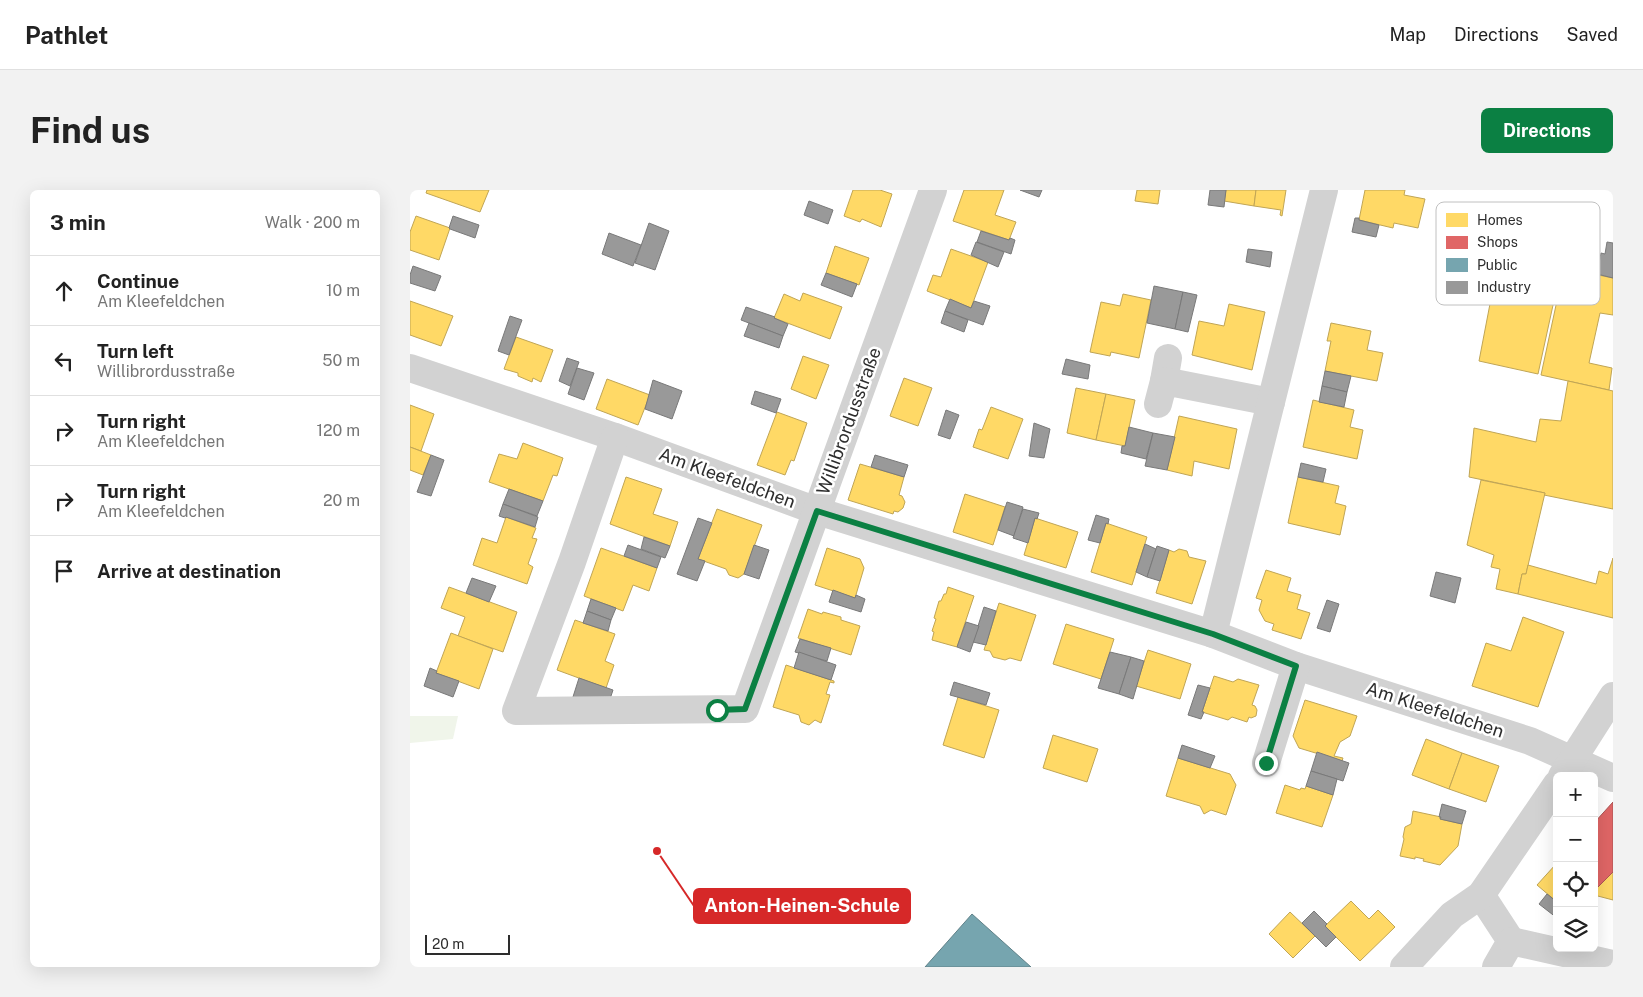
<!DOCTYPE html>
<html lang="en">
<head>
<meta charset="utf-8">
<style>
	:root { --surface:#fff; --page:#f2f2f2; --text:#222; --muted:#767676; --line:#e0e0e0; --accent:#0b8043 }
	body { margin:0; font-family:"Public Sans",sans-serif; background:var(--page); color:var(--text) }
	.controls { position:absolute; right:15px; bottom:15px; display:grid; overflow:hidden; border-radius:8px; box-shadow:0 5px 20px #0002 }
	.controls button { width:45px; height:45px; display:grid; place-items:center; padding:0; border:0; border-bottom:1px solid var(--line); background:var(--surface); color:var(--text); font:25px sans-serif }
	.scale { position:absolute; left:15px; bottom:12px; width:85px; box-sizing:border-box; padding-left:5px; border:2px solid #2d2d2d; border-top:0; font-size:14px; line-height:18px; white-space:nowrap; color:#2d2d2d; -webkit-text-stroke:4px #fff; paint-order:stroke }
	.stop { position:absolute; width:15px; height:15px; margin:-11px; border:4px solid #0b8043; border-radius:50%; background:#fff }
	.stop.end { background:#0b8043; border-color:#fff; box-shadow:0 1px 5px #0008 }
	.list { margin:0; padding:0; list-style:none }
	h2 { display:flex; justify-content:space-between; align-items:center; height:65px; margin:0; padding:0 20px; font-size:21px }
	h2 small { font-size:16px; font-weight:400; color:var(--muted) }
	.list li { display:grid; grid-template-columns:32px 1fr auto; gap:15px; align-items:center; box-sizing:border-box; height:70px; padding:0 20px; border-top:1px solid var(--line) }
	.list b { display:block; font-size:19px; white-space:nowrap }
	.list p { margin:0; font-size:16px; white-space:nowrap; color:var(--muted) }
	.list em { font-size:16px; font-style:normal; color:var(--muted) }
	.icon { flex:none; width:28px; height:28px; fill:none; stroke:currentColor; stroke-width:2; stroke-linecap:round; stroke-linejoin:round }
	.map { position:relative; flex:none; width:1203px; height:777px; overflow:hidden; border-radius:8px }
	header { display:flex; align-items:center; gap:30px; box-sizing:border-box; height:70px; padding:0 25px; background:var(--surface); border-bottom:1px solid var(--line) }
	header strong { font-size:24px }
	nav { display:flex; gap:28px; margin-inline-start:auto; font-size:18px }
	.intro { display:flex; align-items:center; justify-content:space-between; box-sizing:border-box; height:120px; padding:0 30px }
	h1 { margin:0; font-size:35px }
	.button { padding:12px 22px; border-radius:8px; background:var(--accent); color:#fff; font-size:18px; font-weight:700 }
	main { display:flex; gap:30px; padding:0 30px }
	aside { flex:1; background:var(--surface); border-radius:8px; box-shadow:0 5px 20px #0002 }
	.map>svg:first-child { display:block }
	.green { fill:#f0f5ea }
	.homes { fill:#ffd966; stroke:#c0a555 }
	.shops { fill:#e06666; stroke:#a55 }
	.public { fill:#76a5af; stroke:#608188 }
	.industry { fill:#999; stroke:#797979 }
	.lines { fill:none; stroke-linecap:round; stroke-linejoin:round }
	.minor { stroke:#d2d2d2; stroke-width:28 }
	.route { stroke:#0b8043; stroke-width:6 }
	.labels { text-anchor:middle; stroke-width:5; stroke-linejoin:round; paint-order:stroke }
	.street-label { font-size:18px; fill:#2d2d2d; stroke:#fff }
	.key { fill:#fff; stroke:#c0c0c0; stroke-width:1 }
	.key-label { font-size:14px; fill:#2d2d2d }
	.leader { fill:none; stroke:#d62828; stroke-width:2 }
	.callout-dot { fill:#d62828; stroke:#fff; stroke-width:2 }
	.callout { fill:#d62828; stroke:#d62828; stroke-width:2 }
	.callout-label { font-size:19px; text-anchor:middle; font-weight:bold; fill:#fff }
</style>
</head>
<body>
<header>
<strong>Pathlet</strong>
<nav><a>Map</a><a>Directions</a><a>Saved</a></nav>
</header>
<div class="intro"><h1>Find us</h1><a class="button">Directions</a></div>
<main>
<aside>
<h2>3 min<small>Walk · 200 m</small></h2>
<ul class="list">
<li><svg class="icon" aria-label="ahead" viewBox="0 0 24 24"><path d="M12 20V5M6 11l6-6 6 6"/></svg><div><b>Continue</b><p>Am Kleefeldchen</p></div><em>10 m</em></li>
<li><svg class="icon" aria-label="left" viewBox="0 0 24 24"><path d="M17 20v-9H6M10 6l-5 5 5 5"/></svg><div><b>Turn left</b><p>Willibrordusstraße</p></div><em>50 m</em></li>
<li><svg class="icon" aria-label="right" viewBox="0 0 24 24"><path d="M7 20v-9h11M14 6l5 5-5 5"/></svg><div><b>Turn right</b><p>Am Kleefeldchen</p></div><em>120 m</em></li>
<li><svg class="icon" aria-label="right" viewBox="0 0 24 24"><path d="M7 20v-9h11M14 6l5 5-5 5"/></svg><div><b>Turn right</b><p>Am Kleefeldchen</p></div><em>20 m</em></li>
<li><svg class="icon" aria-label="arrive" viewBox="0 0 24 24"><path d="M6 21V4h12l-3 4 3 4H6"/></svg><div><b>Arrive at destination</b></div></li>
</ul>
</aside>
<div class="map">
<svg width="1203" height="777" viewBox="0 0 1203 777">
	<rect width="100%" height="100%" fill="#fff"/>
	<!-- green -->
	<path class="green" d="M0,526h48l-5,23 -43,4z"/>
	<!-- homes -->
	<g class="homes">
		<path d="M17,0h62l-9,22 -54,-19z"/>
		<path d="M443,0h27l12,4 -11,33 -19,-8 -2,3 -16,-6z"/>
		<path d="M554,0h40l-9,25 21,7 -7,18 -56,-19z"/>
		<path d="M727,0h23l-2,14 -23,-3z"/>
		<path d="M816,0h30l-2,16 -30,-5z"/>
		<path d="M846,0h30l-4,26 -2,-1 1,-5 -27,-4z"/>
		<path d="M955,0h40l-1,5 21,4 -7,29 -24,-5 -1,5 -34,-8z"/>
		<path d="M6,26l34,12 -11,32 -29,-10v-18z"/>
		<path d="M425,56l34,12 -10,27 -33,-12z"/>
		<path d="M541,59l37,13 -17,46 -44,-17 6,-16 8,2z"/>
		<path d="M1154,78l49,10v37l-13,-2 -11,50 23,5 -3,22 -68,-15z"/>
		<path d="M1084,93l61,13 -17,78 -59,-13z"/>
		<path d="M393,103l39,14 -12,32 -56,-21 10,-24 16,7z"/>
		<path d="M713,104l28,6 -12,58 -28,-6 -1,4 -20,-4 11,-50 19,4z"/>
		<path d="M0,111l43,15 -12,30 -31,-11z"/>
		<path d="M819,114l36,8 -13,58 -60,-15 7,-34 25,5z"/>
		<path d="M921,133l40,8 -4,19 16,3 -6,28 -52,-10 6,-30h-4z"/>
		<path d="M106,147l37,13 -12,32 -8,-4 -1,4 -14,-6v-3l-14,-4z"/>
		<path d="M393,166l26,9 -13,34 -25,-10z"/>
		<path d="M494,188l28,10 -14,38 -28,-10z"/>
		<path d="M197,189l43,16 -12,30 -42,-16z"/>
		<path d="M1158,191l45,10v118l-69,-14 1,-2 -76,-16 5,-49 62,14 4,-23 21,2z"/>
		<path d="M666,198l30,6 -10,46 -29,-7z"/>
		<path d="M696,204l29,6 -10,46 -29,-6z"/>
		<path d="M903,210l41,10 -4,17 13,3 -6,29 -54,-12z"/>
		<path d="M0,215l24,9 -13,37 -11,-4z"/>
		<path d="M581,217l32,12 -15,40 -35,-12 6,-18 3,1z"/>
		<path d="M367,222l30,11 -13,38 -3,-1 -6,15 -28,-10z"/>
		<path d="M769,226l58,13 -8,40 -35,-8 -2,15 -25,-6z"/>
		<path d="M113,253l40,15 -6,18 -4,-1 -10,26 -54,-19 10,-28 18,5z"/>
		<path d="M0,257l21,8 -8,20 -13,-5z"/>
		<path d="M450,274l44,13 -5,18 3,1 3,6 -2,6 -5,4 -4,-1 -1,3 -45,-14z"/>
		<path d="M216,287l36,12 -9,25 25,8 -8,24 -60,-22z"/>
		<path d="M888,287l41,9 -4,17 11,3 -6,29 -52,-12z"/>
		<path d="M1071,290l64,13 -19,81h-4l-4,20 -22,-5 4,-20 -9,-2 3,-12 -27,-10z"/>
		<path d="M555,304l40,13 -12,38 -40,-13z"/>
		<path d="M307,319l45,16 -18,49 -6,4 -9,-3 -3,-6 -28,-10z"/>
		<path d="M96,327l30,11 -4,10 5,1 -9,25 5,3 -6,17 -54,-19 9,-27 15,5z"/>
		<path d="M625,328l43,14 -12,36 -42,-13z"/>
		<path d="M696,333l41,14 -15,48 -41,-13z"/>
		<path d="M191,358l56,20 -8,23 -16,-6 -10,26 -39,-15z"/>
		<path d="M417,358l33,11 4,9 -9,30 -40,-13z"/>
		<path d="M769,359l8,2 2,6 17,4 -14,43 -36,-11 13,-43 5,2z"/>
		<path d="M1203,368v60l-95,-24 4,-20h4l2,-9 68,19 3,-13 9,3z"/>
		<path d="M856,380l25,8 -4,13 14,4 -4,14 13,4 -9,26 -29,-9 2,-6 -9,-3 -6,-11 3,-10 -6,-2z"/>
		<path d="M39,397l68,25 -14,40 -45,-16 7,-19 -24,-9z"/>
		<path d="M538,397l26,9 -17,51 -25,-7 2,-8 -2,-1 4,-12 -2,-1 5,-17h2l3,-7h2z"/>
		<path d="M589,413l37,12 -15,46 -11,-3 -5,2 -12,-3 -3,-6 -6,-1z"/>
		<path d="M398,419l14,5 1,-2 18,5v3l19,6 -9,29 -53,-17z"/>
		<path d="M1113,427l41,15 -26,75 -66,-21 14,-43 25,8z"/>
		<path d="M165,430l40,14 -10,27 9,4 -8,23 -49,-18z"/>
		<path d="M656,434l48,15 -13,40 -48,-15z"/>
		<path d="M41,443l42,16 -14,40 -43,-16z"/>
		<path d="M738,460l43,14 -11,35 -44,-13z"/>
		<path d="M376,475l48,16v2l-4,-1 -4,12 4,1 -9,28 -6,-3 -6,5 -8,-3 -2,-7 -26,-8z"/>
		<path d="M804,486l19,6 5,-3 21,6 -7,20 3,1 2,4 -1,6 -5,2 -2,-1 -2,5 -15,-5 -4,3 -26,-8z"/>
		<path d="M548,507l41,13 -15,48 -41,-13z"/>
		<path d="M895,510l52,16 -7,20 -10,6 -6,14 9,2 -1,3 -43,-13 -6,-12z"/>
		<path d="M643,545l45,14 -11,33 -44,-14z"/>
		<path d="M1016,549l36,14 -13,36 -37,-14z"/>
		<path d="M1052,563l37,13 -13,36 -37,-13z"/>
		<path d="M768,568l52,16 6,11 -10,30 -15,-5 -7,4 -4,-8 -34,-10z"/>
		<path d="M875,595l15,5 1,-2 4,1 1,-3 27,9 -11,32 -46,-14z"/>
		<path d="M1003,621l28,6 -1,2 22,5 -4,22 -18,19 -17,-4 1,-2 -9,-2v2l-15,-3 4,-17 -1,-2 2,-10 6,-3z"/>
		<path d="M1146,674l1,1v37l-20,-17z"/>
		<path d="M1203,682v28l-19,-5v-4z"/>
		<path d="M941,711l18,18 9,-9 17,17 -35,34 -35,-35z"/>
		<path d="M880,722l25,24 -22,22 -24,-24z"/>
	</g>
	<!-- shops -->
	<path class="shops" d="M1203,612v70l-19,19v-68z"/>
	<!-- public -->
	<path class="public" d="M562,724l59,53h-106z"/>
	<!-- industry -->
	<g class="industry">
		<path d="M610,0h22l-3,7z"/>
		<path d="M800,0h16l-2,17 -16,-2z"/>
		<path d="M399,11l24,9 -5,14 -24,-9z"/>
		<path d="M43,26l26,9 -4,13 -25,-9 -1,-1z"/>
		<path d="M945,28h4v2l20,5 -3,12 -24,-5z"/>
		<path d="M239,33l20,8 -14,39 -20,-7z"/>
		<path d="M571,41l28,9 1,-2 5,2 -4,14 -34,-12z"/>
		<path d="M199,43l32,12 -8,21 -31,-12z"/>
		<path d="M566,52l28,10 -6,15 -27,-12z"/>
		<path d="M1197,52l6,1v35l-16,-4 4,-21 4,1z"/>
		<path d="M838,59l24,3 -2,15 -24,-5z"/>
		<path d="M3,76l28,10 -6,15 -25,-8v-8z"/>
		<path d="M416,83l31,11 -5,13 -31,-12z"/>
		<path d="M744,96l29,6 -8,37 -28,-6z"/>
		<path d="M773,102l14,3 -9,37 -13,-3z"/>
		<path d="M540,109l21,9 3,-7 16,5 -7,19 -38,-14z"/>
		<path d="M336,117l29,10 -1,1 14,6 -5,12 -42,-16z"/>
		<path d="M535,121l23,9 -4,12 -23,-9z"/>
		<path d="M100,126l12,4 -13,35 -11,-4z"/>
		<path d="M339,133l34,13 -4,12 -35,-12z"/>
		<path d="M157,168l12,4 -9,24 -11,-5z"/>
		<path d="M656,169l24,6 -2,14 -26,-5z"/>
		<path d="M167,178l17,5 -10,27 -16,-6z"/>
		<path d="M915,181l26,5 -4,16 -25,-6z"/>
		<path d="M243,190l29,11 -10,28 -27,-10z"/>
		<path d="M912,196l25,6 -3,15 -25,-5z"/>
		<path d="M345,201l26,8 -5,14 -25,-9z"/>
		<path d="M536,220l13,5 -9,24 -12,-4z"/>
		<path d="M624,233l16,6 -6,29 -15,-2z"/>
		<path d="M719,237l24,6 -7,26 -25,-6 1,-7h3z"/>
		<path d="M743,243l22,4 -8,33 -22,-4z"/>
		<path d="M21,265l13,5 -13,36 -14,-4z"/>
		<path d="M465,265l33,10 -4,12 -33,-10z"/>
		<path d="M891,273l25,6 -3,13 -25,-5z"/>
		<path d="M99,299l34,12 -6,15 -34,-12z"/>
		<path d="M597,312l16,5 -9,29 -16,-6z"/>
		<path d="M93,314l35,13 -3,10 -29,-10 -1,1 -6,-2z"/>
		<path d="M613,319l16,4 -2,6 -2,-1 -7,25 -15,-5z"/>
		<path d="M686,325l13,4 -1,5 -2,-1 -6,20 -12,-3z"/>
		<path d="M288,328l14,5 -14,36 7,2 -8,20 -20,-7z"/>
		<path d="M234,347l26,9 -5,12 -24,-9z"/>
		<path d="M735,354l11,5 -9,28 -11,-5z"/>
		<path d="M218,355l33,12 -4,11 -33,-12z"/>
		<path d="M344,355l15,5 -10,29 -15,-5z"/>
		<path d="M747,356l12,4 -9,31 -13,-4z"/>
		<path d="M1026,382l25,6 -6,25 -25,-7z"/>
		<path d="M62,388l24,8 -7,16 -23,-9z"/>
		<path d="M423,400l22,8 1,-3 9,4 -4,13 -32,-10z"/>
		<path d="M181,409l25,9 -5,12 -24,-9z"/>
		<path d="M917,410l12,4 -9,28 -13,-4z"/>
		<path d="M574,417l12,4 -10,34 -13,-3z"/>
		<path d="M177,421l24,9 -3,11 -25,-8z"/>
		<path d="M556,432l13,4 -9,26 -13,-5z"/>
		<path d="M390,449l31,9 -4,13 -32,-9z"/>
		<path d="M389,462l37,13 -5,15 -37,-12z"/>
		<path d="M700,462l21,5 -12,37 -21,-6z"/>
		<path d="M721,467l13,4 -11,38 -14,-5z"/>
		<path d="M20,478l7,3 -1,2 23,8 -6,16 -29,-11z"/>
		<path d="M169,488l34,12 -3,9 -38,1z"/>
		<path d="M544,492l36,11 -4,12 -36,-10z"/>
		<path d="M788,495l12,3 -8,24h2l-3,7 -13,-4z"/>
		<path d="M772,555l33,11 -5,12 -32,-10z"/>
		<path d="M907,562l32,11 -6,18 -32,-10z"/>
		<path d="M901,581l26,8 -4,16 -27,-9z"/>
		<path d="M1032,614l24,7 -4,13 -22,-5 1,-2h-2z"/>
		<path d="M1137,704l10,8v16l-18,-14z"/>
		<path d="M904,721l13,13 -2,2 11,11 -10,10 -24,-24z"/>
	</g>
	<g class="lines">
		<!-- minor -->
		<g class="minor">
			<path d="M0,178l205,69 202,74 396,123 83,32 234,75 83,37"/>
			<path d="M754,191l4,-23"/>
			<path d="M748,214l6,-23 107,21"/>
			<path d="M205,247l-43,125 -56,149 229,-2 188,-519"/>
			<path d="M803,444l111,-444"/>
			<path d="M856,573l30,-97"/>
			<path d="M1152,586l51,-80"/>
			<path d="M1071,705l30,46 -15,26"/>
			<path d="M1101,751l102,23"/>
			<path d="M994,777l48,-52 29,-20 76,-111"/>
		</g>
	</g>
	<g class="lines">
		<!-- route -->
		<path class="route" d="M307,520l28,-1 72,-198 396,123 83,32 -30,97"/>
	</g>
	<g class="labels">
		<!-- street labels -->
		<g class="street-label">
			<text transform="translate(439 231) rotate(-70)" y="6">Willibrordusstraße</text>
			<text transform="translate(317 288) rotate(20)" y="6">Am Kleefeldchen</text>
			<text transform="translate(1025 520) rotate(18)" y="6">Am Kleefeldchen</text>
		</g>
	</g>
	<!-- legend -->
	<rect x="1026" y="12" width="164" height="103" rx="8" class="key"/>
	<rect x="1036" y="23" width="22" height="14" fill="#ffd966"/>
	<rect x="1036" y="46" width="22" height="13" fill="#e06666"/>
	<rect x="1036" y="68" width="22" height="14" fill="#76a5af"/>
	<rect x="1036" y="91" width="22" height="13" fill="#999"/>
	<g class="key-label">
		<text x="1067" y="35">Homes</text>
		<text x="1067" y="57">Shops</text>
		<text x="1067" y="80">Public</text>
		<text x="1067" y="102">Industry</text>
	</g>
	<!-- callouts -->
	<path class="leader" d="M247 661L284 716"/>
	<circle class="callout-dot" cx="247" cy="661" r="5"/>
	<rect class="callout" x="284" y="699" width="216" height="34" rx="5"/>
	<g class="callout-label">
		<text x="392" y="722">Anton-Heinen-Schule</text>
	</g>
</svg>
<div class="controls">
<button>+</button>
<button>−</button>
<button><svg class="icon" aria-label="locate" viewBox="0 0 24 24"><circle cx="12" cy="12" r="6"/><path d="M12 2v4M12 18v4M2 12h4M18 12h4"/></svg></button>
<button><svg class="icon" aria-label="layers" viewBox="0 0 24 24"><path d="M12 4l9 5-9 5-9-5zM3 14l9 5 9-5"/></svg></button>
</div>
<div class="scale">20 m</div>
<div class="stop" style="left:307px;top:520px"></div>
<div class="stop end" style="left:856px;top:573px"></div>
</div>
</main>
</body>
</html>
